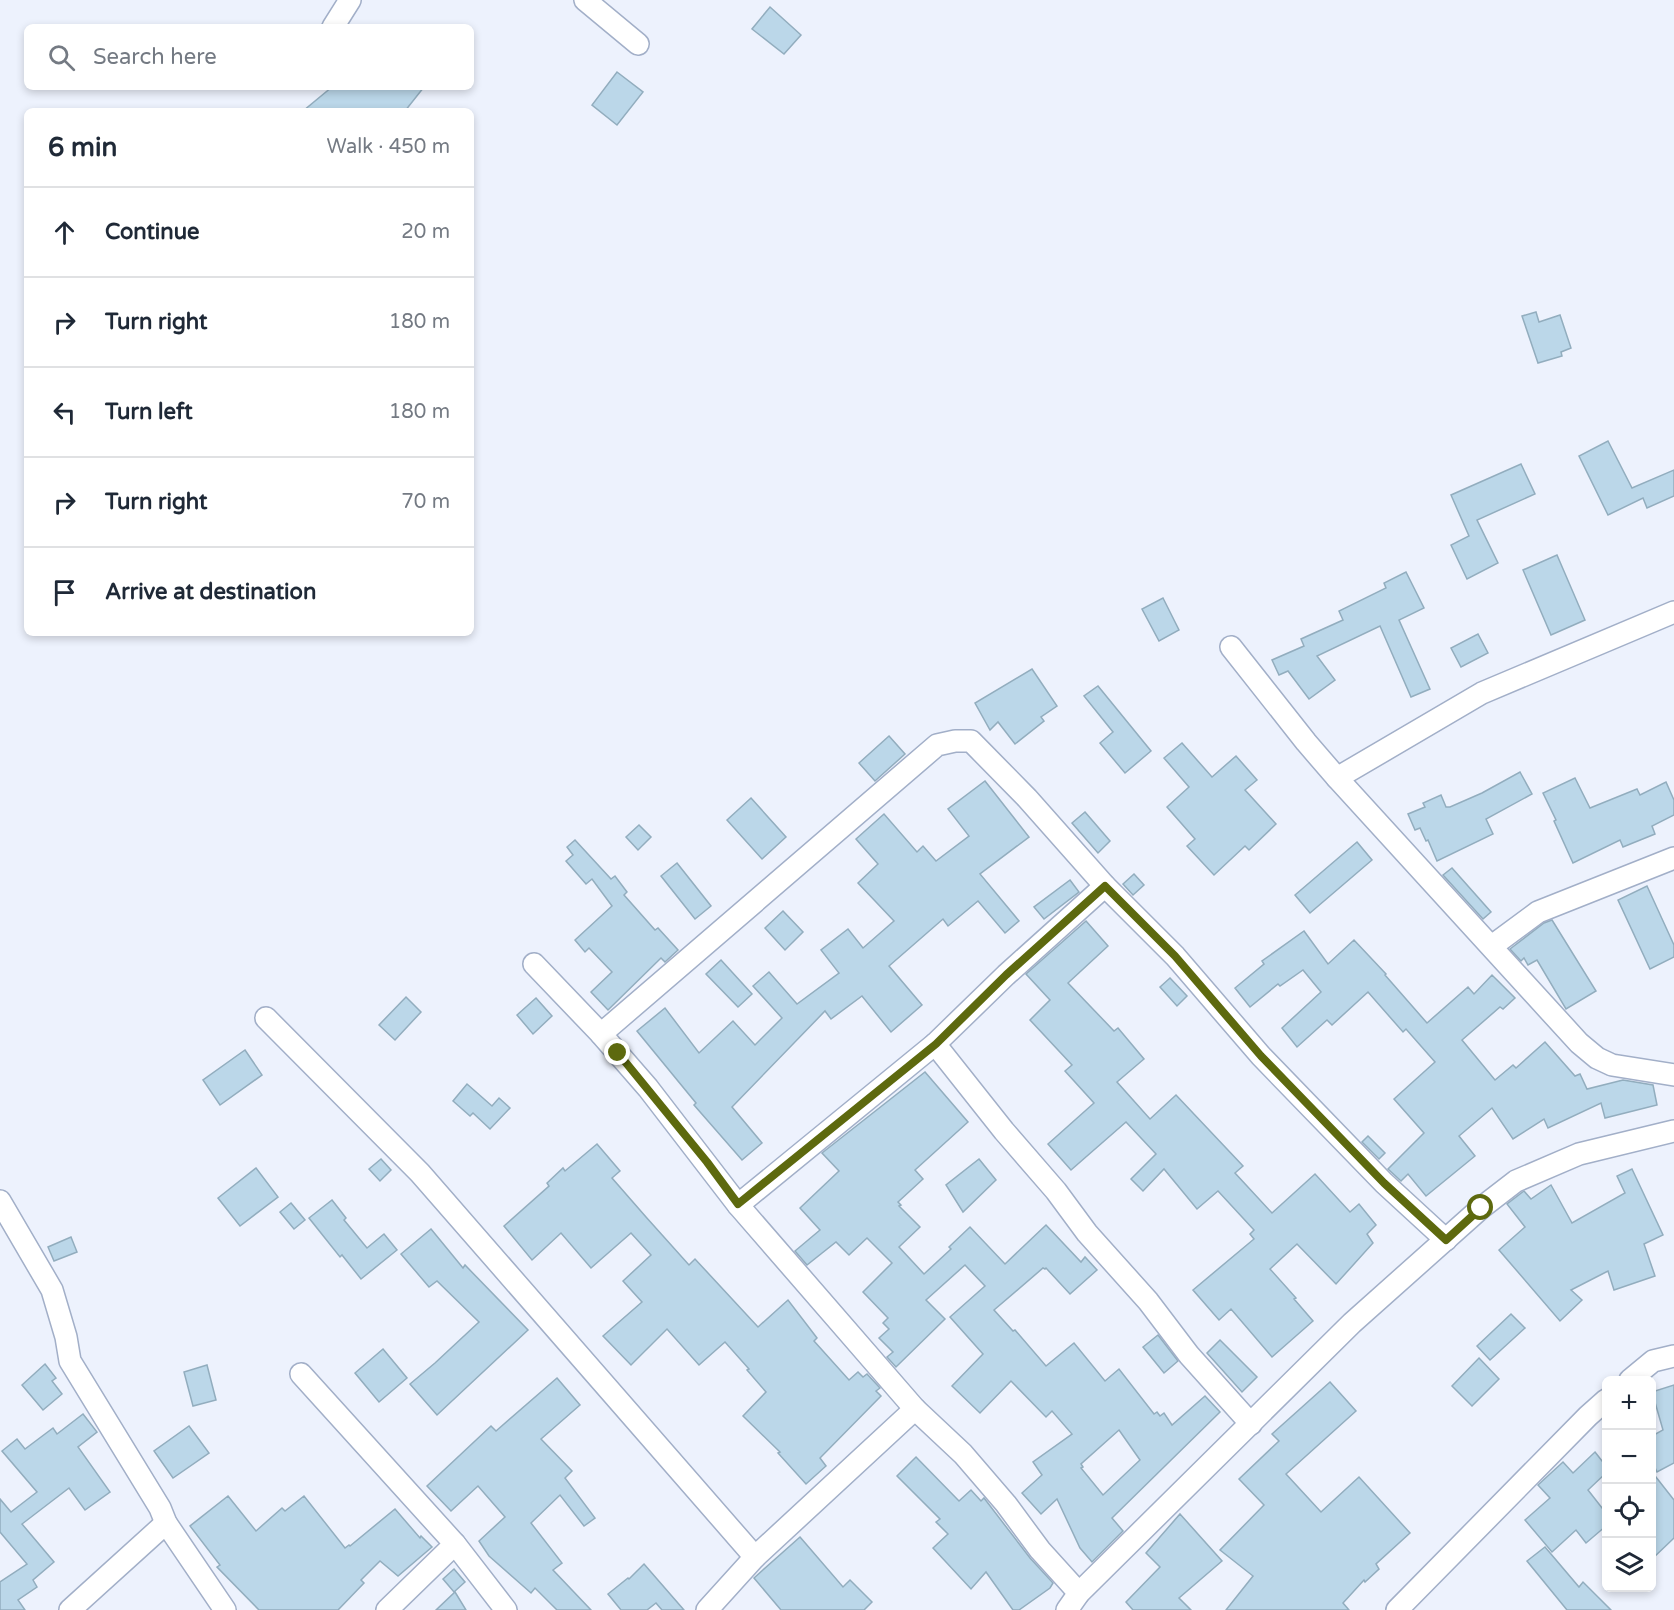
<!DOCTYPE html>
<html lang="en">
<head>
<meta charset="utf-8">
<style>
	:root { --surface:#fff; --page:#f2f2f3; --text:#1f2937; --muted:#747a83; --line:#e0e1e3 }
	body { margin:0; font-family:"Varela Round",sans-serif; background:var(--page); color:var(--text) }
	.controls { position:absolute; right:18px; bottom:18px; display:grid; overflow:hidden; border-radius:9px; box-shadow:0 3px 9px #0003 }
	.controls button { width:54px; height:54px; display:grid; place-items:center; padding:0; border:0; border-bottom:2px solid var(--line); background:var(--surface); color:var(--text); font:30px sans-serif }
	.stop { position:absolute; width:18px; height:18px; margin:-14px; border:4px solid #5d690e; border-radius:50%; background:#fff }
	.stop.end { background:#5d690e; border-color:#fff; box-shadow:0 2px 6px #0008 }
	.list { margin:0; padding:0; list-style:none }
	h2 { display:flex; justify-content:space-between; align-items:center; height:78px; margin:0; padding:0 24px; font-size:26px }
	h2 small { font-size:20px; font-weight:400; color:var(--muted) }
	.list li { display:grid; grid-template-columns:39px 1fr auto; gap:18px; align-items:center; box-sizing:border-box; height:90px; padding:0 24px; border-top:2px solid var(--line) }
	.list b { display:block; font-size:22px; white-space:nowrap }
	.list em { font-size:20px; font-style:normal; color:var(--muted) }
	.icon { flex:none; width:33px; height:33px; fill:none; stroke:currentColor; stroke-width:2; stroke-linecap:round; stroke-linejoin:round }
	.map { position:relative; flex:none; width:1674px; height:1610px; overflow:hidden }
	.search { position:absolute; background:var(--surface); box-shadow:0 3px 9px #0003; left:24px; top:24px; width:450px; height:66px; display:flex; align-items:center; gap:15px; box-sizing:border-box; padding:0 21px; border-radius:9px; color:var(--muted); font-size:22px }
	.panel { position:absolute; background:var(--surface); box-shadow:0 3px 9px #0003; left:24px; top:108px; width:450px; height:528px; border-radius:9px }
	.map>svg:first-child { display:block }
	.building { fill:#bbd7e9; stroke:#92adbe; stroke-width:1.5; fill-rule:evenodd }
	.lines { fill:none; stroke-linecap:round; stroke-linejoin:round }
	.minor-casing { stroke:#a2afc8; stroke-width:24 }
	.minor { stroke:#fff; stroke-width:21 }
	.route { stroke:#5d690e; stroke-width:8 }
</style>
</head>
<body>
<div class="map">
<svg width="1674" height="1610" viewBox="0 0 1674 1610">
	<rect width="100%" height="100%" fill="#edf2fd"/>
	<!-- building -->
	<g class="building">
		<path d="M770,7l31,28 -17,19 -32,-25z"/>
		<path d="M617,72l26,20 -26,33 -25,-20z"/>
		<path d="M332,87h92l-19,24h-102z"/>
		<path d="M1536,312l3,10 21,-7 11,33 -10,4 1,4 -24,7 -16,-47z"/>
		<path d="M1608,441l24,47 42,-18v26l-27,12 -4,-10 -35,17 -29,-59z"/>
		<path d="M1521,464l14,30 -58,26 21,43 -31,16 -16,-34 18,-9 -18,-41z"/>
		<path d="M1557,555l28,65 -34,15 -28,-65z"/>
		<path d="M1406,572l18,36 -25,12 31,69 -19,8 -31,-71 -63,30 18,24 -26,19 -21,-28 -9,4 -7,-15 32,-14 -3,-7 42,-19 -4,-9 47,-23 -2,-5z"/>
		<path d="M1163,598l16,32 -20,11 -17,-32z"/>
		<path d="M1478,634l10,19 -27,14 -10,-19z"/>
		<path d="M1032,669l25,37 -16,11 3,4 -29,23 -17,-22 -8,8 -15,-27z"/>
		<path d="M1098,686l53,65 -26,22 -25,-30 13,-11 -29,-36z"/>
		<path d="M889,736l16,18 -30,27 -16,-18z"/>
		<path d="M1182,743l30,34 24,-21 21,24 -12,10 31,34 -27,26 -4,-4 -31,29 -27,-29 8,-7 -28,-32 22,-20 -25,-29z"/>
		<path d="M1520,772l12,22 -46,25 7,15 -56,27 -9,-21 -2,1 -6,-13 -5,2 -7,-16 17,-7 -2,-4 18,-8 5,12h4l32,-14z"/>
		<path d="M1575,778l15,30 47,-19 3,6 26,-13 8,18v15l-22,11 3,8 -32,13 -3,-7 -47,23 -19,-42 2,-1 -13,-27z"/>
		<path d="M985,781l44,56 -49,37 39,47 -14,12 -27,-32 -30,25 -5,-7 -54,47 33,39 -31,27 -29,-36 -31,23 -6,-8 -93,96 30,36 -20,17 -48,-55 2,-2 -59,-72 28,-23 34,45 34,-32 22,24 27,-27 -29,-32 16,-14 28,32 42,-31 -18,-23 27,-21 15,19 31,-27 -36,-38 20,-19 -22,-25 28,-25 33,38 6,-6 13,15 33,-25 -21,-27z"/>
		<path d="M751,798l35,39 -24,22 -35,-39z"/>
		<path d="M1085,812l25,29 -12,12 -26,-30z"/>
		<path d="M639,825l12,12 -13,13 -12,-13z"/>
		<path d="M575,840l36,39 4,-3 12,16 -3,3 31,35 3,-2 20,22 -13,12 -4,-4 -53,52 -17,-18 21,-20 -23,-24 -4,4 -10,-12 37,-34 -20,-27 -6,5 -20,-23 7,-6 -6,-8z"/>
		<path d="M1357,842l15,18 -62,53 -15,-18z"/>
		<path d="M677,863l34,43 -16,13 -34,-43z"/>
		<path d="M1452,868l39,44 -8,7 -40,-44z"/>
		<path d="M1134,874l10,11 -11,10 -10,-11z"/>
		<path d="M1070,880l9,12 -35,27 -10,-12z"/>
		<path d="M1647,886l27,59v12l-24,12 -32,-69z"/>
		<path d="M783,911l20,21 -18,18 -20,-22z"/>
		<path d="M1552,920l44,71 -30,18 -29,-49 -9,5 -4,-7 -3,3 -11,-12 34,-26z"/>
		<path d="M1086,921l22,25 -40,37 46,48 4,-3 26,31 -27,23 33,37 26,-24 67,71 -8,7 37,40 43,-39 35,38 9,-8 17,21 -9,9 6,9 -37,41 -39,-40 -27,25 26,29 -2,1 19,22 -41,36 -41,-48 -12,11 -26,-30 61,-51 -4,-5 4,-4 -36,-39 -21,18 -33,-40 -21,22 -12,-12 25,-25 -30,-32 -55,48 -23,-26 46,-41 -29,-32 7,-6 -42,-45 20,-20 -24,-26z"/>
		<path d="M1304,931l24,33 26,-24 32,34 -1,1 42,48 41,-36 6,7 18,-19 23,23 -12,11 -3,-2 -38,33 33,40 18,-15 3,3 29,-26 30,34 5,-2 7,15 36,-9 30,5 4,20 -52,13 -4,-15 -53,25 -4,-9 -31,20 -21,-31 -33,28 16,20 -49,40 -18,-22 -7,7 -13,-12 36,-36 -30,-34 41,-37 -29,-33 -3,3 -35,-40 -36,33 -5,-5 -30,27 -15,-19 39,-36 -18,-22 -23,16 -2,-2 -28,23 -15,-19 29,-24 -2,-3z"/>
		<path d="M721,960l31,34 -14,13 -32,-33z"/>
		<path d="M1170,978l17,18 -10,10 -17,-19z"/>
		<path d="M406,997l15,15 -26,28 -16,-15z"/>
		<path d="M536,998l16,18 -19,18 -16,-19z"/>
		<path d="M245,1050l17,25 -42,30 -17,-25z"/>
		<path d="M925,1072l43,50 -53,48 8,9 -25,23 3,3 -2,1 21,21 -21,20 25,27 27,-25 -2,-2 21,-20 35,37 41,-39 35,37 4,-5 12,13 -27,24 -24,-26 -1,1 -2,-1 -49,42 19,21 2,-1 31,36 28,-23 31,38 14,-12 35,45 3,-2 3,4 4,-3 8,12 33,-29 15,16 -108,106 11,13 -31,31 -12,-14 -23,-49 -16,15 -19,-21 20,-18 -9,-13 39,-28 -20,-23 -6,6 -35,-36 -31,32 -28,-27 31,-32 -33,-37 35,-31 -20,-21 -39,35 19,19 -49,48 -9,-10 6,-5 -14,-14 10,-9 -6,-6 5,-5 -25,-26 29,-29 -25,-25 -18,17 -13,-13 -29,23 -12,-14 25,-21 -20,-22 39,-37 -17,-18zM1119,1430l21,30 -37,35 -22,-27 2,-1 -2,-3z"/>
		<path d="M467,1084l25,22 7,-8 11,10 -20,21 -17,-16 -3,3 -17,-15z"/>
		<path d="M1368,1136l17,17 -6,6 -17,-17z"/>
		<path d="M597,1144l23,27 -8,7 34,39 43,48 6,-6 63,68 30,-27 29,38 -3,3 35,39 9,-8 5,5 4,-3 13,14 -4,3 5,5 -61,62 6,8 -20,18 -28,-31 2,-1 -37,-36 23,-24 -19,-22 2,-1 -24,-27 -26,23 -32,-36 -36,36 -28,-29 39,-34 -19,-21 28,-26 -20,-22 -40,35 -30,-35 -29,27 -28,-34 45,-40 -2,-3 16,-15 2,3z"/>
		<path d="M381,1159l10,11 -11,11 -11,-12z"/>
		<path d="M979,1159l17,21 -33,32 -17,-27z"/>
		<path d="M256,1168l22,29 -38,29 -22,-28z"/>
		<path d="M1632,1169l31,66 -19,9 11,32 -41,14 -6,-19 -37,19 11,10 -22,21 -61,-71 26,-23 -18,-23 17,-13 7,8 20,-14 21,38 53,-30 -8,-17z"/>
		<path d="M332,1200l14,18 -2,2 23,28 17,-14 13,16 -36,29 -19,-24 -2,2 -31,-39z"/>
		<path d="M291,1203l14,17 -11,9 -14,-17z"/>
		<path d="M431,1229l32,39 2,-3 63,65 -91,85 -27,-31 25,-21 44,-41 -42,-41 -8,6 -28,-33z"/>
		<path d="M71,1237l6,15 -23,9 -6,-14z"/>
		<path d="M1511,1314l14,14 -35,32 -13,-14z"/>
		<path d="M1158,1335l20,26 -14,12 -21,-26z"/>
		<path d="M1220,1340l37,37 -15,15 -35,-39z"/>
		<path d="M383,1349l24,29 -28,24 -24,-29z"/>
		<path d="M1479,1358l20,21 -27,27 -20,-20z"/>
		<path d="M45,1364l11,14 -4,3 10,13 -19,16 -21,-25z"/>
		<path d="M207,1365l9,35 -23,6 -9,-34z"/>
		<path d="M557,1378l23,27 -39,34 31,32 -7,7 30,40 -11,8 -24,-31 -29,28 31,40 -9,7 38,40h-34l-22,-22 -4,5 -42,-37 -10,-15 26,-24 -27,-31 -27,25 -24,-25 64,-60 5,5z"/>
		<path d="M1330,1382l26,29 -70,63 35,38 38,-35 51,56 -34,31 3,5 -14,13 -1,-2 -21,23 6,7h-123l27,-34 -33,-26 44,-45 -25,-26 40,-38 -7,-7z"/>
		<path d="M1674,1385v78l-17,9 -5,-11v-25l11,-6 -11,-38z"/>
		<path d="M83,1414l14,18 -19,15 32,45 -25,18 -16,-22 -47,36 32,38 -21,18 4,7 -19,13 7,10h-25v-28l27,-18 -27,-32v-33l11,13 26,-20 -35,-41 15,-12 8,10 28,-21 4,6z"/>
		<path d="M189,1426l20,27 -36,25 -19,-27z"/>
		<path d="M1595,1452l11,14v7l-18,17 18,23v13l-20,17 -10,-13 -24,22 -27,-32 25,-22 -12,-13 25,-23 10,11z"/>
		<path d="M916,1457l43,44 12,-11 10,11 3,-3 46,60 23,25 -3,5 -31,22h-6l-27,-38 -15,17 -38,-41 15,-14 -12,-12 4,-3 -43,-43z"/>
		<path d="M1652,1472l22,28v38l-22,21z"/>
		<path d="M228,1496l28,35 26,-23 3,3 19,-15 41,52 4,-3 1,1 45,-37 25,29 1,-2 11,11 -34,29 -18,-15 -19,19 3,3 -26,27h-79l-42,-43 3,-2 -30,-39z"/>
		<path d="M1180,1514l42,47 -43,37 12,12h-58l-7,-8 34,-35 -14,-14z"/>
		<path d="M800,1537l43,50 7,-7 22,22 -8,8h-83l-27,-32z"/>
		<path d="M1545,1547l34,40 4,-5 28,28h-44l-40,-49z"/>
		<path d="M644,1564l40,46h-22l-6,-7 -9,7h-26l-13,-16 20,-16 1,1z"/>
		<path d="M454,1569l11,13 -11,10 -11,-13z"/>
		<path d="M455,1592l11,18h-30z"/>
	</g>
	<g class="lines">
		<defs>
			<g id="minor">
				<path d="M585,0l53,44"/>
				<path d="M333,27l17,-27"/>
				<path d="M1231,647l75,95 31,36 242,265 18,15 15,7 62,10"/>
				<path d="M1337,778l145,-85 192,-81"/>
				<path d="M1492,946l46,-34 136,-54"/>
				<path d="M534,964l67,70"/>
				<path d="M266,1018l154,155 335,384"/>
				<path d="M935,1044l69,87 52,60 31,42 61,68 41,54 62,69"/>
				<path d="M0,1201l52,89 14,47 4,24 90,147 6,15 59,87"/>
				<path d="M738,1205l197,-161 71,-69 99,-89"/>
				<path d="M301,1374l154,170 -68,66"/>
				<path d="M1630,1380l23,-19 21,-5"/>
				<path d="M455,1544l51,66"/>
				<path d="M1079,1593l-39,-43 -34,-46 -43,-50 -48,-45 -177,-204 -90,-117 -47,-54 336,-289 18,-4h16l56,57 78,88 70,70 86,100 123,127 62,57"/>
				<path d="M70,1610l96,-87"/>
				<path d="M707,1610l48,-53 160,-148"/>
				<path d="M1067,1610l12,-17 273,-270 129,-115 35,-27 63,-27 95,-23"/>
				<path d="M1397,1610l191,-194 18,-16"/>
			</g>
		</defs>
		<!-- minor casing -->
		<use href="#minor" class="minor-casing"/>
		<!-- minor -->
		<use href="#minor" class="minor"/>
	</g>
	<g class="lines">
		<!-- route -->
		<path class="route" d="M618,1053l89,109 31,42 198,-160 70,-69 99,-89 70,70 86,100 123,127 62,57 35,-32"/>
	</g>
</svg>
<div class="controls">
<button>+</button>
<button>−</button>
<button><svg class="icon" aria-label="locate" viewBox="0 0 24 24"><circle cx="12" cy="12" r="6"/><path d="M12 2v4M12 18v4M2 12h4M18 12h4"/></svg></button>
<button><svg class="icon" aria-label="layers" viewBox="0 0 24 24"><path d="M12 4l9 5-9 5-9-5zM3 14l9 5 9-5"/></svg></button>
</div>
<div class="stop" style="left:1481px;top:1208px"></div>
<div class="stop end" style="left:618px;top:1053px"></div>
<div class="search"><svg class="icon" aria-label="search" viewBox="0 0 24 24"><circle cx="10" cy="10" r="6"/><path d="M15 15l6 6"/></svg>Search here</div>
<section class="panel">
<h2>6 min<small>Walk · 450 m</small></h2>
<ul class="list">
<li><svg class="icon" aria-label="ahead" viewBox="0 0 24 24"><path d="M12 20V5M6 11l6-6 6 6"/></svg><div><b>Continue</b></div><em>20 m</em></li>
<li><svg class="icon" aria-label="right" viewBox="0 0 24 24"><path d="M7 20v-9h11M14 6l5 5-5 5"/></svg><div><b>Turn right</b></div><em>180 m</em></li>
<li><svg class="icon" aria-label="left" viewBox="0 0 24 24"><path d="M17 20v-9H6M10 6l-5 5 5 5"/></svg><div><b>Turn left</b></div><em>180 m</em></li>
<li><svg class="icon" aria-label="right" viewBox="0 0 24 24"><path d="M7 20v-9h11M14 6l5 5-5 5"/></svg><div><b>Turn right</b></div><em>70 m</em></li>
<li><svg class="icon" aria-label="arrive" viewBox="0 0 24 24"><path d="M6 21V4h12l-3 4 3 4H6"/></svg><div><b>Arrive at destination</b></div></li>
</ul>
</section>
</div>
</body>
</html>
